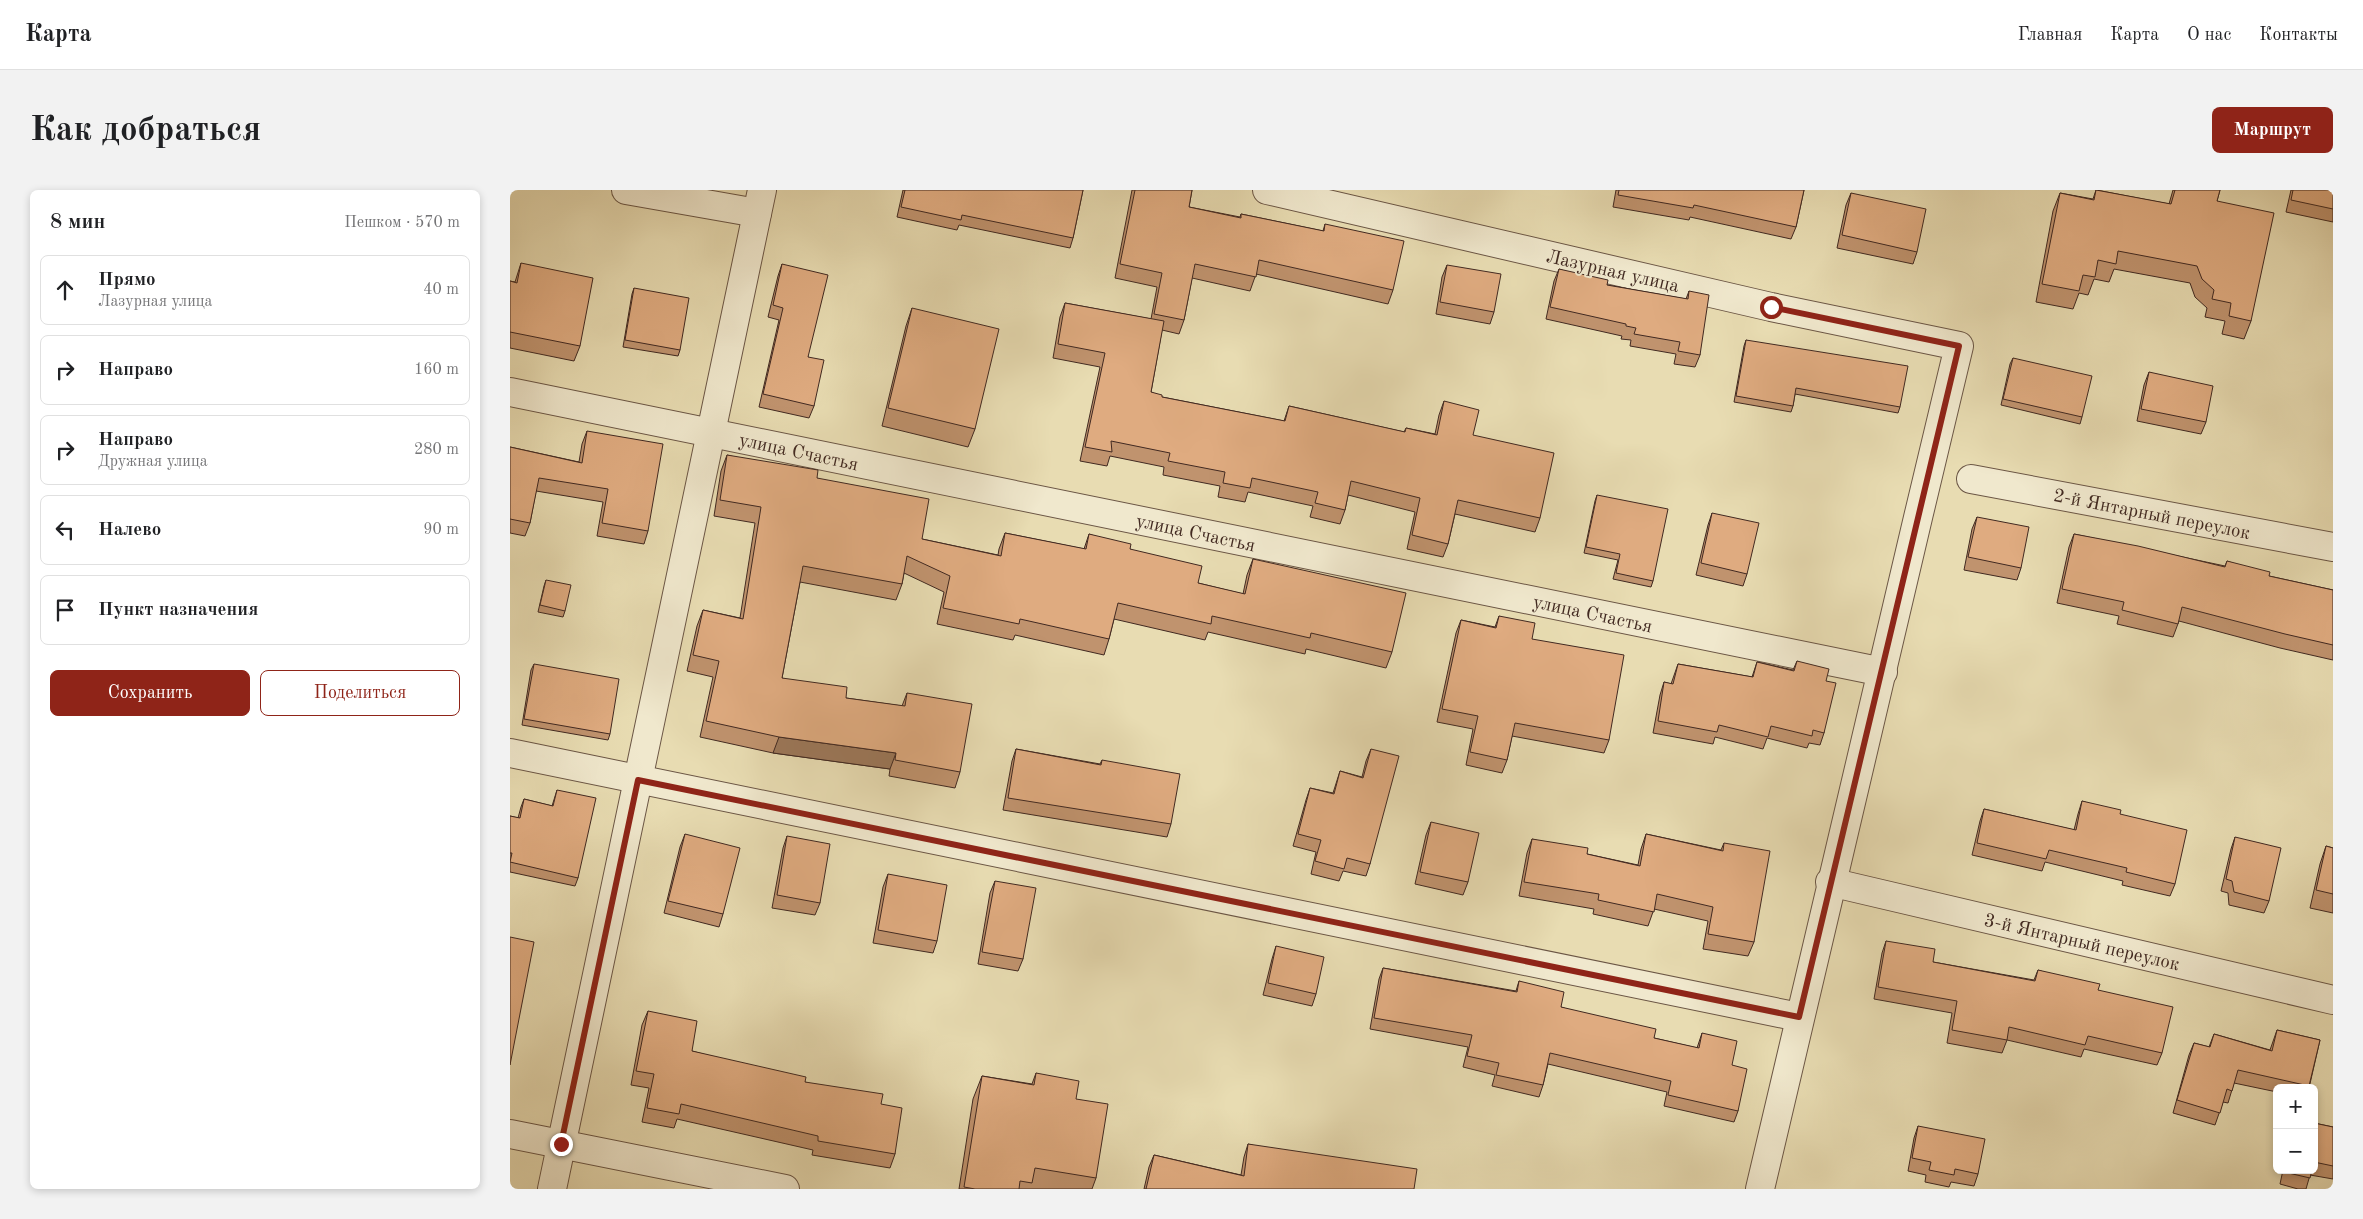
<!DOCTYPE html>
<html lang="ru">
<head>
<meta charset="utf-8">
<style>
	:root { --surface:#fff; --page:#f2f2f2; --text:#202124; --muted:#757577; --line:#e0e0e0; --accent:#8f2418 }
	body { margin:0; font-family:"Old Standard TT",serif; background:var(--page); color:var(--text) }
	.controls { position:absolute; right:15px; bottom:15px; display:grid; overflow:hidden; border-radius:8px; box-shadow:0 2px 8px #0003 }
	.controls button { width:45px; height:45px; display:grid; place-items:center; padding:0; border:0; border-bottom:1px solid var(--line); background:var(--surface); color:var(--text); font:25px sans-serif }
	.stop { position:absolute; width:15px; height:15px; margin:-11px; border:4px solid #8f2418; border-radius:50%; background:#fff }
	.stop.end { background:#8f2418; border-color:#fff; box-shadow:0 1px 5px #0008 }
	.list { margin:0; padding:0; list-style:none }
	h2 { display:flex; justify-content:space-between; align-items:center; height:65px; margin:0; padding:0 20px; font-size:21px }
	h2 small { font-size:16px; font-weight:400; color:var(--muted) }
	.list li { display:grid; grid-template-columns:32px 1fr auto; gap:15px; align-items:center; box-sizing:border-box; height:70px; margin:0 10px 10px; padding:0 10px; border:1px solid var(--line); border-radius:8px }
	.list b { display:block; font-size:19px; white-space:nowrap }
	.list p { margin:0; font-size:16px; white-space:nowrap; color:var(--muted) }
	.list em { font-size:16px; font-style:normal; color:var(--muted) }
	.actions { display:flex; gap:10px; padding:15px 20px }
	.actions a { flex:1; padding:11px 0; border:1px solid var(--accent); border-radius:8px; text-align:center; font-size:18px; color:var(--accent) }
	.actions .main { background:var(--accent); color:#fff }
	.icon { flex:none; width:28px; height:28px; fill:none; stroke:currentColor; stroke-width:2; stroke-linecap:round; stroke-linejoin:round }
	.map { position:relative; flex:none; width:1823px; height:999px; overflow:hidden; border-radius:8px }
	header { display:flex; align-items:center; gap:30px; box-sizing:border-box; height:70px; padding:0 25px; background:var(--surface); border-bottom:1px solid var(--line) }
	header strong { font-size:24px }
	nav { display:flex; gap:28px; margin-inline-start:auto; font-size:18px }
	.intro { display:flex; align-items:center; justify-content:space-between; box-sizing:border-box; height:120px; padding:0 30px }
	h1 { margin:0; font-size:35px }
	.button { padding:12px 22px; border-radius:8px; background:var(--accent); color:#fff; font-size:18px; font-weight:700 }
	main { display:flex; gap:30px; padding:0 30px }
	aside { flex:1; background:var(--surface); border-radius:8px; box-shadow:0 2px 8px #0003 }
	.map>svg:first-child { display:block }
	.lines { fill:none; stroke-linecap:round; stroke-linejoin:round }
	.minor-casing { stroke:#6b5645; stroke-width:30 }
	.minor { stroke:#f0e8cd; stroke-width:28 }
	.wall { fill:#c0936e; stroke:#412921 }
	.shaded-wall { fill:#9c785a; stroke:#412921 }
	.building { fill:#dfab80; stroke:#412921 }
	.route { stroke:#8f2418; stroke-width:6 }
	.labels { text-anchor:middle; stroke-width:4; stroke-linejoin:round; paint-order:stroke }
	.street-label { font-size:19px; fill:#412921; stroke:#f0e8cd }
</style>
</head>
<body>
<header>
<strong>Карта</strong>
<nav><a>Главная</a><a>Карта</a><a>О нас</a><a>Контакты</a></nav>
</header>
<div class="intro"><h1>Как добраться</h1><a class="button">Маршрут</a></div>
<main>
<aside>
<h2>8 мин<small>Пешком · 570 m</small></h2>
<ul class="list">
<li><svg class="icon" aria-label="ahead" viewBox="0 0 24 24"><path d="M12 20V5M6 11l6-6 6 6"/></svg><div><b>Прямо</b><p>Лазурная улица</p></div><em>40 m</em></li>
<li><svg class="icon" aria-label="right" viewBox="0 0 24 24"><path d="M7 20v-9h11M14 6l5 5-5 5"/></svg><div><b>Направо</b></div><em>160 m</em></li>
<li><svg class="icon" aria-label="right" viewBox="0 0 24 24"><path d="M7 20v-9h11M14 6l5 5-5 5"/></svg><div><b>Направо</b><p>Дружная улица</p></div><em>280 m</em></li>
<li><svg class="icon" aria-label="left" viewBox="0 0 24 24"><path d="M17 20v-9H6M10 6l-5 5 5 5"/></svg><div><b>Налево</b></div><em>90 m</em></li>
<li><svg class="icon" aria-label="arrive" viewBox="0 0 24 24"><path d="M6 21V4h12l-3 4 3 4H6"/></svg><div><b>Пункт назначения</b></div></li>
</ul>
<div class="actions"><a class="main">Сохранить</a><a>Поделиться</a></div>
</aside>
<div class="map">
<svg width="1823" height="999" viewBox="0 0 1823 999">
	<rect width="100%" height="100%" fill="#e8dcb2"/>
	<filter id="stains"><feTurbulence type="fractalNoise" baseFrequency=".004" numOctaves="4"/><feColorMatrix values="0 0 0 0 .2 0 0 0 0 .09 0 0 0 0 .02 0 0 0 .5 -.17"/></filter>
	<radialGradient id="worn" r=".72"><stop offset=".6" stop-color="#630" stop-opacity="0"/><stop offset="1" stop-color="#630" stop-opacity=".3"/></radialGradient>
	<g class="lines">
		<defs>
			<g id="minor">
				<path d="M116,0l131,23"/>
				<path d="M757,0l504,117 188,39c-67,281 -135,562 -199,843"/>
				<path d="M0,202l1373,280"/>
				<path d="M1461,289l362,68"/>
				<path d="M0,563l1289,264"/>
				<path d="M1320,692l503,118"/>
				<path d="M0,944l275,55"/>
				<path d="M42,999l210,-999"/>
			</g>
		</defs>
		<!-- minor casing -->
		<use href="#minor" class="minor-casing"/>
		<!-- minor -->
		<use href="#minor" class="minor"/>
	</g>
	<!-- wall -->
	<g class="wall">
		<path d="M393,0h180l-10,48 -3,10 -111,-23 -2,5 -60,-13z"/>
		<path d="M622,0h60l-3,17 51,10 1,-3 82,17 2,-7 68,66 -5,14 -132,-30 -6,17 -58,-13 -8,42 -5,14 -17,-4 -11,62 11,5 122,24 5,-15 115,26 2,-4 29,6 4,-19 5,-14 29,34 67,83 -5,14 -80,-18 -7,30 -5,13 -36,-8 8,-37 -67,-17 -3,15 -5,14 -30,-7 3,-11 -65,-14 -3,10 -27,-5 2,-11 -57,-11 1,-8 -54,-11 -3,10 -27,-5 20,-94 -47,-9 7,-41 5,-14 86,16 6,-32 -42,-9z"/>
		<path d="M1106,0h188l-8,37 -5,12 -101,-22 -1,3 -76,-13z"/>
		<path d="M1586,0l73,14 4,-14h47l-3,11 34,120 -7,18 -22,-5 3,-13 -20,-4 2,-9 -12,-11 -5,-14 -76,-14 -5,13 -15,-3 -6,16 -9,-2 -6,16 -37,-7 17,-91 7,-18 33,6z"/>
		<path d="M1781,0h42v32l-47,-10z"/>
		<path d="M1341,3l66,59 -4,12 -76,-16 9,-43z"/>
		<path d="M11,73l59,83 -6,15 -64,-13v-67l5,1z"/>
		<path d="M272,74l26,93 6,49 -5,12 -50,-11 20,-87 -11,-3 10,-41z"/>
		<path d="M937,75l47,47 -4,12 -54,-10 6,-37z"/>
		<path d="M1049,79l48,16 79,14 3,-8 11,64 -5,12 -21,-3 2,-10 -46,-8 1,-6 -10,-1 1,-3 -76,-17 8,-38z"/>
		<path d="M124,98l46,62 -2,6 -55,-9 9,-53z"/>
		<path d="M402,118l63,121 -7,18 -86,-21 24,-100z"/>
		<path d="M1236,150l154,67 -2,6 -103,-19 -2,12 -2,6 -57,-10 10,-56z"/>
		<path d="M1503,168l69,59 -2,7 -79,-19 9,-41z"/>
		<path d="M1639,182l57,50 -5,12 -64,-13 7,-36z"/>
		<path d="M77,241l61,100 -4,13 -47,-8 6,-34 -67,-11 -6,32 -5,13 -15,-3v-86l69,15 3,-18z"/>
		<path d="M217,265l90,23 105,61 76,16 1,-6 6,-16 79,16 5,-15 41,15 68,34 45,11 4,-19 6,-16 139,93 -6,16 -80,-19 -1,5 -97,-22 -3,8 -91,-21 -5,20 -5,16 -89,-20 -2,5 -76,-16 7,-32 -40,-19 -2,11 -6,16 -96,-18 -18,96 64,20 56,8 5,-13 53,79 -5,16 -66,-12 1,-7 -117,-16 -73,-16 13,-60 -26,-6 10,-45 6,-16 37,8 15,-95 -41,-7 7,-45z"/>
		<path d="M1087,305l56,86 -2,6 -38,-8 5,-19 -34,-7 11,-52z"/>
		<path d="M1202,323l35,61 -4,12 -47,-11 12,-50z"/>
		<path d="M1467,327l44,51 -4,12 -53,-10 8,-41z"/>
		<path d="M1564,344l151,32 2,-5 42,15 64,14v70l-53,-12 -101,-27 -6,16 -56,-13 2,-8 -62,-13 12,-56z"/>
		<path d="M36,390l19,31 -2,6 -25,-5 6,-26z"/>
		<path d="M989,426l33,23 77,101 -5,13 -92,-17 -5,24 -5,13 -36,-8 7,-36 -36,-7 19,-89 5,-13 34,7z"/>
		<path d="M1287,471l29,20 -2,52 -4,12 -11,-2 -2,5 -40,-10 -4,11 -48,-12 -2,7 -60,-11 7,-38 4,-13 7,2 7,-20 74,13 5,-15 36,8z"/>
		<path d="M24,474l76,70 -2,6 -86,-15 9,-55z"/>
		<path d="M506,559l84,15 2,-4 69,64 -4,13 -164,-27 9,-49z"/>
		<path d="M861,559l-1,115 -4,12 -23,-5 -4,10 -28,-7 5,-22 -23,-6 13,-46 4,-12 23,5 7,-22 22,6 4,-16z"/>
		<path d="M47,600l21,88 -3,8 -65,-14v-56l8,2 3,-11 3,-8 28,7z"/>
		<path d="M1572,611l38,13 55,70 -5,12 -48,-11 1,-4 -78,-19 -3,9 -70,-16 8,-34 4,-12 90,21 4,-16z"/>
		<path d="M921,632l37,60 -5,13 -48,-11 11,-49z"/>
		<path d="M175,644l38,80 -4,13 -55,-14 16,-66z"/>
		<path d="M1136,644l75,16 3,-7 30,99 -6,14 -45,-7 5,-28 -54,-12 -6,17 -55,-12 1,-5 -75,-13 8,-43 5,-14 55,15 51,11 3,-16z"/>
		<path d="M277,646l33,67 -5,12 -43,-7 11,-60z"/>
		<path d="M1725,647l34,64 -5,12 -35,-8 -1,-12 -7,-2 10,-42z"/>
		<path d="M1816,656l7,2v65l-23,-5 10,-44z"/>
		<path d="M378,684l49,67 -4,12 -60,-10 10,-56z"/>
		<path d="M485,691l28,78 -5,12 -40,-7 12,-71z"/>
		<path d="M1376,751l47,21 101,18 4,-10 60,20 64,63 -5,12 -73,-16 -3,8 -74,-17 -5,13 -55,-10 5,-30 -78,-14 8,-46z"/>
		<path d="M766,756l40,48 -4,12 -49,-11 9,-36z"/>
		<path d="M873,778l133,23 3,-10 42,26 93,31 43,10 5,-15 30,32 6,46 -4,11 -70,-16 3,-14 -119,-28 -5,21 -4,12 -47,-11 3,-11 -32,-8 5,-20 -98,-18 9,-50z"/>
		<path d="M138,821l44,40 113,31 76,22 14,50 -5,14 -78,-13 1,-5 -136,-31 -3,9 -32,-6 7,-34 -18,-3 11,-60z"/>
		<path d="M1767,840l43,10 -11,48h-32v4l-43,-9 -6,20 -5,-1 -8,23 -42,-12 16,-58 5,-12 15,4 5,-13 56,16z"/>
		<path d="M526,883l40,26 20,79 -4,11h-133l14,-90 9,-23 50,8z"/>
		<path d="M1804,933l19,4v52l-23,-4 -4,14h-8l-18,-5 3,-14h31z"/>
		<path d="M1408,936l60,48 -4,12 -23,-4 -2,5 -24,-5 1,-7 -18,-4 6,-33z"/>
		<path d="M738,954l166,45h-270l5,-22 5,-12 87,20 3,-18z"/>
	</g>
	<!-- shaded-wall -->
	<path class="shaded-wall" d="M269,547l117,16 -6,16 -117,-16z"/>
	<!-- building -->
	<g class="building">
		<path d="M395,0h178l-10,48 -111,-23 -1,5 -60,-13z"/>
		<path d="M625,0h57l-3,17 52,11v-4l83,17 1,-7 79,17 -11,49 -134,-30 -3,17 -61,-13 -11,56 -30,-6 8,-41 -42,-9z"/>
		<path d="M1109,0h185l-8,37 -102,-22 -1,3 -75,-13z"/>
		<path d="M1586,0l75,14 4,-14h45l-3,11 57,12 -23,108 -22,-5 2,-13 -19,-4 2,-9 -12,-11 -5,-13 -79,-15 -2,13 -18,-4 -3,17 -12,-2 -4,16 -37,-7 18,-91 34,7z"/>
		<path d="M1783,0h40v19l-42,-9z"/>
		<path d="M1341,3l75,16 -9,43 -75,-17z"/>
		<path d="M11,73l72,15 -13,68 -70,-14v-51l7,2z"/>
		<path d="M272,74l46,11 -20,82 16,3 -10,46 -51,-12 20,-86 -10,-3z"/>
		<path d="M937,75l54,9 -7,38 -54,-10z"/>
		<path d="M1049,79l49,11 -1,5 81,14 1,-8 20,4 -9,60 -22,-4 2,-9 -46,-8 2,-6 -10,-2v-2l-76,-17z"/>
		<path d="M124,98l55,10 -9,52 -55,-10z"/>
		<path d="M555,113l99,18 -13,71 11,3v2l123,24 4,-15 116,26 1,-4 31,7 7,-34 35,9 -6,25 81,18 -14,65 -82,-18 -10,44 -36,-9 8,-37 -69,-17 -6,29 -30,-7 3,-11 -66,-14 -2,10 -27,-5 2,-11 -57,-11 2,-8 -59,-12 1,11 -27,-5 20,-94 -47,-9z"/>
		<path d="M402,118l87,21 -24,100 -87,-21z"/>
		<path d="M1236,150l162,26 -8,41 -104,-19 -3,18 -57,-10z"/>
		<path d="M1503,168l79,18 -10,41 -79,-18z"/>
		<path d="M1639,182l64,14 -7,36 -65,-13z"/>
		<path d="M77,241l76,13 -15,87 -46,-8 6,-34 -69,-11 -9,45 -20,-4v-72l72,16z"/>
		<path d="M217,265l91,15 -1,8 112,21 -7,40 79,17 4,-23 81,16 3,-15 42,10 -1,5 72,17 -4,17 47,11 8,-35 153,34 -14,59 -81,-19 -1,5 -98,-22 -1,8 -93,-21 -9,36 -89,-20 -1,5 -76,-16 7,-32 -43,-20 -5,28 -99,-18 -21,112 65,9 -1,11 59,8 2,-13 65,11 -12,68 -65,-12 1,-7 -117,-16 -73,-16 13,-60 -26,-6 10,-45 40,9 18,-112 -41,-7z"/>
		<path d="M1087,305l71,14 -15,72 -37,-8 4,-19 -34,-7z"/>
		<path d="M1202,323l47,10 -12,51 -46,-11z"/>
		<path d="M1467,327l52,10 -8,41 -53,-11z"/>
		<path d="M1564,344l64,12 87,21 2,-6 43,11 -1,4 64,14v55l-48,-11 -103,-27 -4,17 -56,-14 2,-8 -62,-13z"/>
		<path d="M36,390l25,5 -6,26 -25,-6z"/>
		<path d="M989,426l36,7 -3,16 92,16 -15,85 -94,-17 -8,37 -37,-8 8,-36 -36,-7 19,-89 35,8z"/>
		<path d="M1287,471l32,8 -3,12 10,2 -12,50 -11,-3 -1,6 -41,-10 -3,11 -49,-12 -2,7 -59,-11 6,-39 9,2 5,-20 75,13 4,-15 37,9z"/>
		<path d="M24,474l85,15 -9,55 -86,-15z"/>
		<path d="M506,559l85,16 1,-5 78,14 -9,50 -163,-26z"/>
		<path d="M861,559l28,7 -29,108 -23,-6 -3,11 -29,-8 6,-21 -23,-6 12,-46 24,6 6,-23 23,7z"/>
		<path d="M47,600l39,8 -18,80 -68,-16 2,-9h-2v-37l10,2 4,-19 29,7z"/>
		<path d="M1572,611l39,9 -1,4 67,16 -12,54 -49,-12 1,-4 -78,-18 -3,9 -69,-16 7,-34 92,21z"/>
		<path d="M921,632l48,11 -11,49 -48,-10z"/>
		<path d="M175,644l55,14 -17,66 -55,-13z"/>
		<path d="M1136,644l77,17 1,-8 46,8 -16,91 -46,-8 5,-27 -56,-13 -3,18 -56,-12 1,-6 -75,-12 8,-43 56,9 -1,6 53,12z"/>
		<path d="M277,646l43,8 -10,59 -43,-8z"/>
		<path d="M1725,647l46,11 -12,53 -35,-9 -2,-11 -6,-2z"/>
		<path d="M1816,656l7,2v46l-17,-4z"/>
		<path d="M378,684l59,11 -10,56 -59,-11z"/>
		<path d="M485,691l41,7 -13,71 -41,-7z"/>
		<path d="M0,747l24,5 -24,123z"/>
		<path d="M1376,751l49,8 -2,13 102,19 3,-11 62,14 -2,6 75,17 -11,46 -74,-17 -3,9 -76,-18 -2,13 -55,-10 5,-29 -79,-14z"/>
		<path d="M766,756l48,11 -8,37 -48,-11z"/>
		<path d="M873,778l134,24 2,-11 45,11 -3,15 95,22 -2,9 45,10 3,-15 35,8 -5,24 15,4 -9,42 -70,-16 3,-14 -121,-28 -7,32 -47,-10 3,-12 -32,-7 5,-21 -98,-17z"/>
		<path d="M138,821l49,10 -5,30 114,26 -1,5 78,12 -2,10 21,4 -7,46 -77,-13v-5l-137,-32 -2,10 -32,-6 7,-34 -18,-3z"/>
		<path d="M1767,840l43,10 -11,46 -71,-16 -6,21 -5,-2 -7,24 -43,-13 17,-57 16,4 4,-13 58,17z"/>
		<path d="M526,883l43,8 -3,18 32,5 -12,74 -61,-10 -3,15 -12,-2 -1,8h-44l-11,-2 18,-111 52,9z"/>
		<path d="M1804,933l19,4v39l-19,-4z"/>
		<path d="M1408,936l67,13 -7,35 -23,-5 -1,6 -25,-5 2,-8 -19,-4z"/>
		<path d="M738,954l169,25 -3,20h-268l8,-34 90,21z"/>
		<path d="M1774,980h28l-2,8 -26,-6z"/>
	</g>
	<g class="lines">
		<!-- route -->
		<path class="route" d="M51,954l77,-364 1161,237 160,-671 -188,-39"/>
	</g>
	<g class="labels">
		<!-- street labels -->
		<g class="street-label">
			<text transform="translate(1103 80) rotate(13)" y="7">Лазурная улица</text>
			<text transform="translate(289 261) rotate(12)" y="7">улица Счастья</text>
			<text transform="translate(1642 323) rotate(11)" y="7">2-й Янтарный переулок</text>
			<text transform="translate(686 342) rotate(12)" y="7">улица Счастья</text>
			<text transform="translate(1083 423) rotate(12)" y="7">улица Счастья</text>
			<text transform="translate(1572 751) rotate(13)" y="7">3-й Янтарный переулок</text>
		</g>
	</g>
	<rect width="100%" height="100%" filter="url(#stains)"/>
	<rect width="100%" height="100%" fill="url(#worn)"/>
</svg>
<div class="controls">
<button>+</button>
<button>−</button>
</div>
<div class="stop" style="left:1261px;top:117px"></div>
<div class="stop end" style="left:51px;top:954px"></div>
</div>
</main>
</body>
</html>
